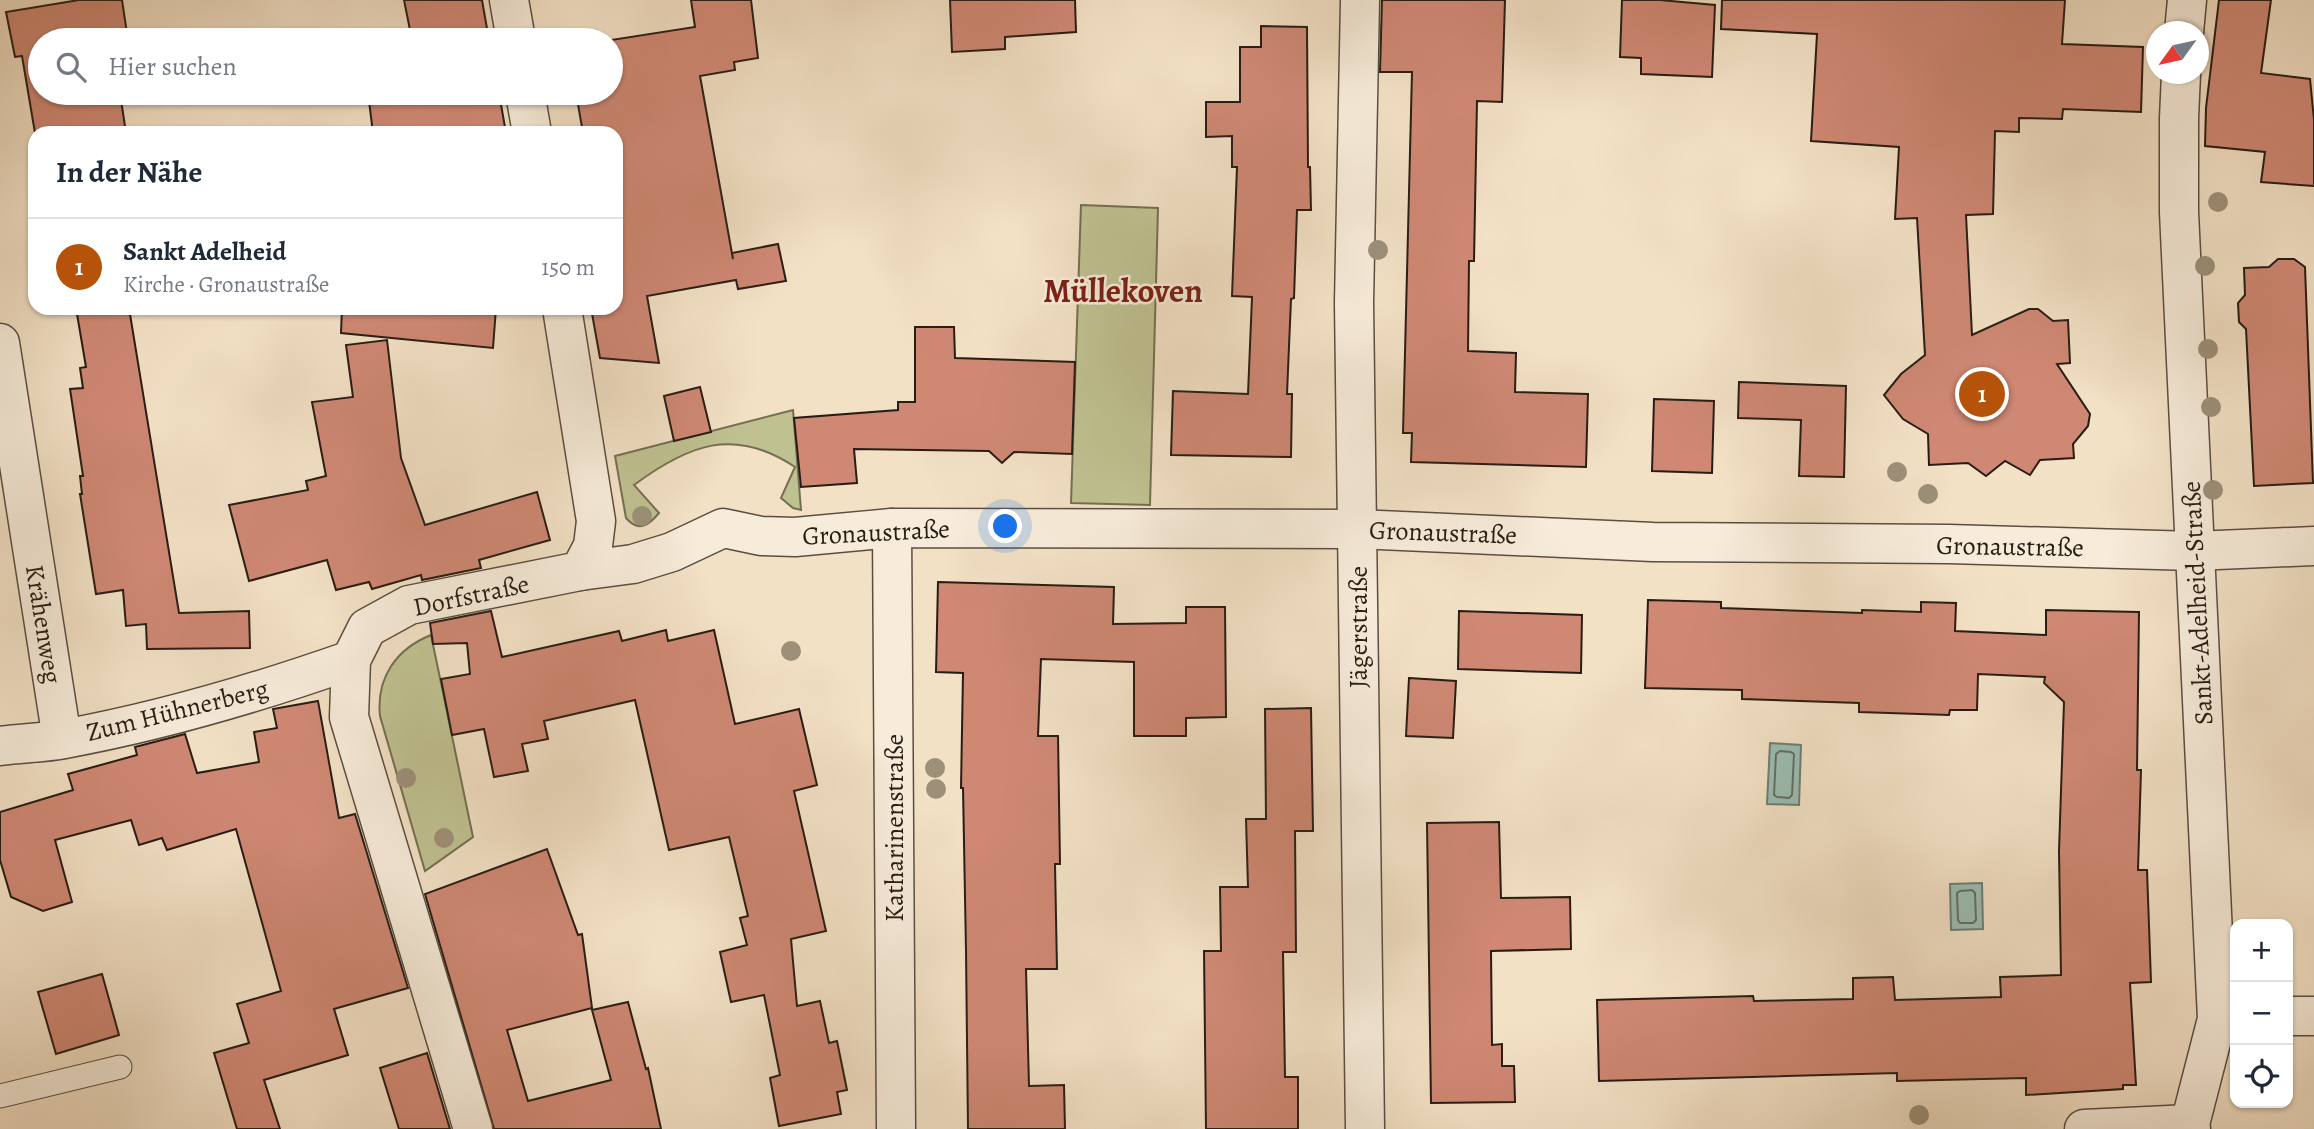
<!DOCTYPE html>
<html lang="de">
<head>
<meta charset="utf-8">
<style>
	:root { --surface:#fff; --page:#f6f6f7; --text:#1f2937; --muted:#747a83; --line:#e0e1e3; --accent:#b45309 }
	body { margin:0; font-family:Alegreya,serif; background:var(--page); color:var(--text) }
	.controls { position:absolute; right:21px; bottom:21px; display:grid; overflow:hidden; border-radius:14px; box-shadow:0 2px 5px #0004 }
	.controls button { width:63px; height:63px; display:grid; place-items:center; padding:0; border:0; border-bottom:2px solid var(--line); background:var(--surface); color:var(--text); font:35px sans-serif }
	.compass { position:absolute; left:2146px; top:21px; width:63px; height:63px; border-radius:50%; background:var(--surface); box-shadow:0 2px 5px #0004; rotate:237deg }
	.you { position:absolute; left:1006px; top:527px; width:24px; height:24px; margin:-18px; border:5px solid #fff; border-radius:50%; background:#1a73e8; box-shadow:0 0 0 10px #1a73e833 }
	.badge { display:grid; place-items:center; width:46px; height:46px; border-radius:50%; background:var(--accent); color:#fff; font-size:23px; font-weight:700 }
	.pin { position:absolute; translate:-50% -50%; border:4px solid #fff; box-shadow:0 2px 7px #0006 }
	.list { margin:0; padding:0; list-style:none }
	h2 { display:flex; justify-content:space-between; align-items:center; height:91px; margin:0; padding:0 28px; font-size:30px }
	h2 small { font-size:23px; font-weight:400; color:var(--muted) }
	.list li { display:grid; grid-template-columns:46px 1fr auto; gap:21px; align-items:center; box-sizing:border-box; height:98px; padding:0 28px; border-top:2px solid var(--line) }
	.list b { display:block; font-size:26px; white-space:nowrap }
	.list p { margin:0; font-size:23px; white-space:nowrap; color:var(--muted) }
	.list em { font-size:23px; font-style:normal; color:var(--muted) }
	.icon { flex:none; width:38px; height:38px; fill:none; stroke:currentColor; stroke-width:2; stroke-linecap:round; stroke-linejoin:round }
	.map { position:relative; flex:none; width:2314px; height:1129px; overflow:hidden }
	.search { position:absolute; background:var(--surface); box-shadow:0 2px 5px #0004; left:28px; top:28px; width:595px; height:77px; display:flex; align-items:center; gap:18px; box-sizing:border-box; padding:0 24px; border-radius:38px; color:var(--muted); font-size:26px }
	.panel { position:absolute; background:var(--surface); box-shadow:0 2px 5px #0004; left:28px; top:126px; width:595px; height:189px; border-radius:21px }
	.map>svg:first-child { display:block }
	.green { fill:#c0c191; stroke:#746f52; stroke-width:2 }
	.water { fill:#9bbeb3; stroke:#6d7e73; stroke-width:2 }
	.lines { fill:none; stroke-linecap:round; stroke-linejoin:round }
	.shore { stroke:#626e64; stroke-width:2 }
	.building { fill:#cf8874; stroke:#281d14; stroke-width:2 }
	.lane-casing { stroke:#5b4e40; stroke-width:25 }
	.street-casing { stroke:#5b4e40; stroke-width:41 }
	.lane { stroke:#f7ecda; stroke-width:23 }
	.street { stroke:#f7ecda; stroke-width:38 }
	.tree { fill:#9d9079 }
	.labels { text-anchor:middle; stroke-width:5; stroke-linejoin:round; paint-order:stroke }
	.street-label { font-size:26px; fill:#281d14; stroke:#f7ecda }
	.district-label { font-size:33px; font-weight:bold; fill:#7a1f14; stroke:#f7ecda }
</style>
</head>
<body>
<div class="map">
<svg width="2314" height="1129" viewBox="0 0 2314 1129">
	<rect width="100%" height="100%" fill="#f3e1c6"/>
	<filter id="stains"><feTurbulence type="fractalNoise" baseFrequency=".00286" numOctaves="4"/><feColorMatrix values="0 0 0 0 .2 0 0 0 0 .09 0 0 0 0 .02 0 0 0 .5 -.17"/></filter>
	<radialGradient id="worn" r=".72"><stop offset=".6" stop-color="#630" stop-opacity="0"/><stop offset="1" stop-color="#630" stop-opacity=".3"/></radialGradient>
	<!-- green -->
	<g class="green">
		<path d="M1081,205l77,3 -8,297 -79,-2z"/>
		<path d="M793,410l8,100 -8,-2 -12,-10 14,-31c-61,-41 -107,-22 -161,18l25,28c-10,12 -20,20 -33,5l-11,-62z"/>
		<path d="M431,635l42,202 -48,34 -45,-155c-4,-38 16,-67 51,-81z"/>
	</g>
	<!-- water -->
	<g class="water">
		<path d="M1770,743l31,2 -2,60 -32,-1z"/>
		<path d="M1982,883l1,46 -32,1 -1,-46z"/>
	</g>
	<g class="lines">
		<!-- shore -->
		<g class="shore">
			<path d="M1780,751l11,1 3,2 -2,41 -3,3 -12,-1 -3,-2 2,-41z"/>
			<path d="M1972,890l3,3 1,27 -3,3h-13l-2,-3 -1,-27 3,-2z"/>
		</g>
	</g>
	<!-- building -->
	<g class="building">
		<path d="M79,0h43l6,40h-88v53h80l6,40h-91l-13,-77 -7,1 -9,-45z"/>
		<path d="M404,0h78l7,40h-77z"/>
		<path d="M691,0h60l7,58 -24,4 1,8 -35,6 33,183 -1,-6 46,-9 8,37 -48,8 -2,-9 -89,16 12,67 -59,-5 -9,-50h25v-175h-33l-7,-40h35v-53l84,-13z"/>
		<path d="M950,0h125l1,32 -71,5v12l-53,3z"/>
		<path d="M1382,0h123l-3,102 -25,-1 -3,160h-5l-1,90 48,2 -1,39 73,2 -2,73 -175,-5 1,-29h-9l9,-361h-32z"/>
		<path d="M1622,0h38l55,5 -3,72 -71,-3v-16l-21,-1z"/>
		<path d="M1722,0h343l-3,44 81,3 -2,65 -78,-3 -1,10 -43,-1v14l-24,-1 -2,83 -27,1 6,120 57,-26h9l15,12 15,-1 2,43 -13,1 33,50 -2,12 -15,18 1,14 -34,2 -10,15 -25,-14 -19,15 -18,-13 -39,2 -1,-31 -25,-15 -19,-24 17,-21 24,-19 -8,-137 -22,1 4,-72 -88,-6 6,-107 -96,-5z"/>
		<path d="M2219,0h52l-10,73 49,6 4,41v66l-53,-4 4,-30 -60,-6 1,-38z"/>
		<path d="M1261,26l46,1 1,140h2l1,43h-14l-3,88 -3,1 -4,95h5l-1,63 -120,-2 2,-64 75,3 4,-97 -20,-1 5,-129h-5v-31l-26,1v-35h34v-55h21z"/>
		<path d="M368,93h131l7,40h-133z"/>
		<path d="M2278,259h16l11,8 8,216 -59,3 -8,-157 -7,-7 -1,-19 7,-8 -1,-27 25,-1z"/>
		<path d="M76,308h53l50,305 70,-2 1,37 -103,1 -1,-25 -20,2 -3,-36 -27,4 -16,-100h2l-2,-18h3l-13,-87 13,-1 -3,-20 6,-1z"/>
		<path d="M342,308h154l-3,40 -152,-15z"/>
		<path d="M915,327h39l1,31 120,4 -3,92 -58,-2 -12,11 -13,-12 -135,-2 3,34 -56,4 -7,-69 104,-8v-8h17z"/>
		<path d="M387,340l14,118 24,67 112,-33 13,48 -71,20 2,8 -59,12 -1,-5 -49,14 -3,-7 -33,8 -9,-30 -78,21 -20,-76 79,-15 -2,-9 20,-5 -14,-74 41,-5 -7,-52z"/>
		<path d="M1739,382l107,4 -2,91 -45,-1 2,-56 -63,-2z"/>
		<path d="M700,387l11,45 -37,9 -10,-45z"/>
		<path d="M1654,399l60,2 -2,72 -60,-2z"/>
		<path d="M938,582l176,5 -1,37 73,-1v-16h39l1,110 -40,1v18h-52v-74l-93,-3 -3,77h20l2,128h-5l2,105h-31l3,117 35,-1 1,44h-97l-2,-178 -3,-163h-2l2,-115 -27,-1z"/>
		<path d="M1648,600l73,2v6l141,5v-3l59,2v-10l35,1 -1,28 91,4v-25l93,2 -2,158h4l-3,100h9l4,112 -21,1 6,102h-13v4l-97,6v-17l-129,3v-8l-298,8 -2,-81 156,-4 1,5 99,-2v-21l40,-1 2,23 106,-3 -1,-20 61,-2 -2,-124 5,-149 -20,-19 1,-6 -67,-3 -1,36h-27l-1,5 -90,-3v-9l-117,-4v-9l-97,-2z"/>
		<path d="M491,611l11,46 117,-26 3,10 44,-11 2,11 46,-11 21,94 64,-15 18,76 -23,6 32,140 -35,8 6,67 23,-5 9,42 8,-2 10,49 -10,2 4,22 -62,12 -9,-48 10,-3 -16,-80 -33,7 -11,-50 27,-7 -7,-27 8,-2 -19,-79 -60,13 -34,-150 -91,21 4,18 -26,5 6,27 -34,6 -10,-48 -32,6 -11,-56 29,-5 -3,-31 -34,1 -3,-21z"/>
		<path d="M1459,611l123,4 -1,58 -123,-4z"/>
		<path d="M1409,678l47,3 -3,57 -47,-2z"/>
		<path d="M318,701l21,117 16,-4 53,174 -74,21 14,46 -84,25 16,49h-43l-23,-76 35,-10 -12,-39 44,-13 -45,-162 -69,21 -5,-12 -23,7 -8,-25 -76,20 17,62 -29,9 -32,-14 -11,-37v-48l73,-22 -5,-16 69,-19 -2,-8 50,-13 12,39 62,-11 -5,-30 23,-4 -4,-19z"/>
		<path d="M1311,708l2,123h-18l1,121h-13l2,125h13v52h-92l-2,-178h17l-1,-64h28l-2,-68h20l-1,-110z"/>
		<path d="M1499,822l2,76 69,-1 1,52 -80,2 1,94 10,-1v22h12l1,36 -84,1 -4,-280z"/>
		<path d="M547,849l31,86 4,-1 10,74 -85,22 21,71 83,-21 -19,-70 36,-8 18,67 2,-1 13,61h-167l-69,-235z"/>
		<path d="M102,974l17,61 -63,19 -18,-62z"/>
		<path d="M427,1053l23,76h-51l-19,-61z"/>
	</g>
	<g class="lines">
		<defs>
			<path id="lane" d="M0,1096l120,-29"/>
			<g id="street">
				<path d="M509,0l7,40"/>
				<path d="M1360,0l-6,303 11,826"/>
				<path d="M2184,32l3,-32"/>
				<path d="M2181,74l-2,44v94l38,807 -27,105 1,5"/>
				<path d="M525,93l7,40"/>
				<path d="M0,343l62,396"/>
				<path d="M892,528l4,601"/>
				<path d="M580,571l53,-7 39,-12 51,-24 38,8 34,1 97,-9 465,1 296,13 296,2 245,7 120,-5"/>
				<path d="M0,746c21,-3 43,-3 64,-7 98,-18 193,-46 287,-79"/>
				<path d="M2288,1016h26"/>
				<path d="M473,1129l-124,-412 2,-57 16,-32 42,-23 171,-34 13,-25 3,-25 -34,-213"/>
				<path d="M2084,1129l106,-5"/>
			</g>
		</defs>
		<!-- lane casing -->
		<use href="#lane" class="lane-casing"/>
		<!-- street casing -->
		<use href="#street" class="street-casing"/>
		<!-- lane -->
		<use href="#lane" class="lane"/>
		<!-- street -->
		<use href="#street" class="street"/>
	</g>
	<!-- trees -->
	<g class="tree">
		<circle cx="2218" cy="202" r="10"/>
		<circle cx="1378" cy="250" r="10"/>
		<circle cx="2205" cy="266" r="10"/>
		<circle cx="2208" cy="349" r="10"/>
		<circle cx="2211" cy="407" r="10"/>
		<circle cx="1897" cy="472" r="10"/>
		<circle cx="2213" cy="490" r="10"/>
		<circle cx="1928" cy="494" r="10"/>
		<circle cx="642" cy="516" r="10"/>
		<circle cx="791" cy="651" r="10"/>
		<circle cx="935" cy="768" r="10"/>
		<circle cx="406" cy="778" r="10"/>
		<circle cx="936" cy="789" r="10"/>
		<circle cx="444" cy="838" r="10"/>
		<circle cx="1919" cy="1115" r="10"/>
	</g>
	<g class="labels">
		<!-- street labels -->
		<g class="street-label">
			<text transform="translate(876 532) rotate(-3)" y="9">Gronaustraße</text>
			<text transform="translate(1443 532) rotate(2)" y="9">Gronaustraße</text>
			<text transform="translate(2010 546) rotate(1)" y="9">Gronaustraße</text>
			<text transform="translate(471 595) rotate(-12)" y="9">Dorfstraße</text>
			<text transform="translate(2197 603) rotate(-93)" y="9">Sankt-Adelheid-Straße</text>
			<text transform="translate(44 624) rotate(81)" y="9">Krähenweg</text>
			<text transform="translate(1358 627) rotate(-90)" y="9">Jägerstraße</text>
			<text transform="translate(177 710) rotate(-14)" y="9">Zum Hühnerberg</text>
			<text transform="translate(894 828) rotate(-90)" y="9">Katharinenstraße</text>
		</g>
		<!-- district labels -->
		<g class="district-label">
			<text x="1123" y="302">Müllekoven</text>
		</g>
	</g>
	<rect width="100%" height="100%" filter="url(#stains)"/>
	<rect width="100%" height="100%" fill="url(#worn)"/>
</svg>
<div class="controls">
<button>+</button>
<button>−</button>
<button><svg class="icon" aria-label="locate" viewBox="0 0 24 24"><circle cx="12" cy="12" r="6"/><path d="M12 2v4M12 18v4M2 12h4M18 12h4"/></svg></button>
</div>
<svg class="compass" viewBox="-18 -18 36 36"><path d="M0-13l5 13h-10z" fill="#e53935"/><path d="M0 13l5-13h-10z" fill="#747a83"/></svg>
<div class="you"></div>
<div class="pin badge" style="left:1982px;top:394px">1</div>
<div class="search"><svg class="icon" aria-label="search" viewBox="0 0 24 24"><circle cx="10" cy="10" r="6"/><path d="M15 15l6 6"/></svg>Hier suchen</div>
<section class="panel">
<h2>In der Nähe<small></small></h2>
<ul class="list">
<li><span class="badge">1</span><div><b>Sankt Adelheid</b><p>Kirche · Gronaustraße</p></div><em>150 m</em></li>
</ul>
</section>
</div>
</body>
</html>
